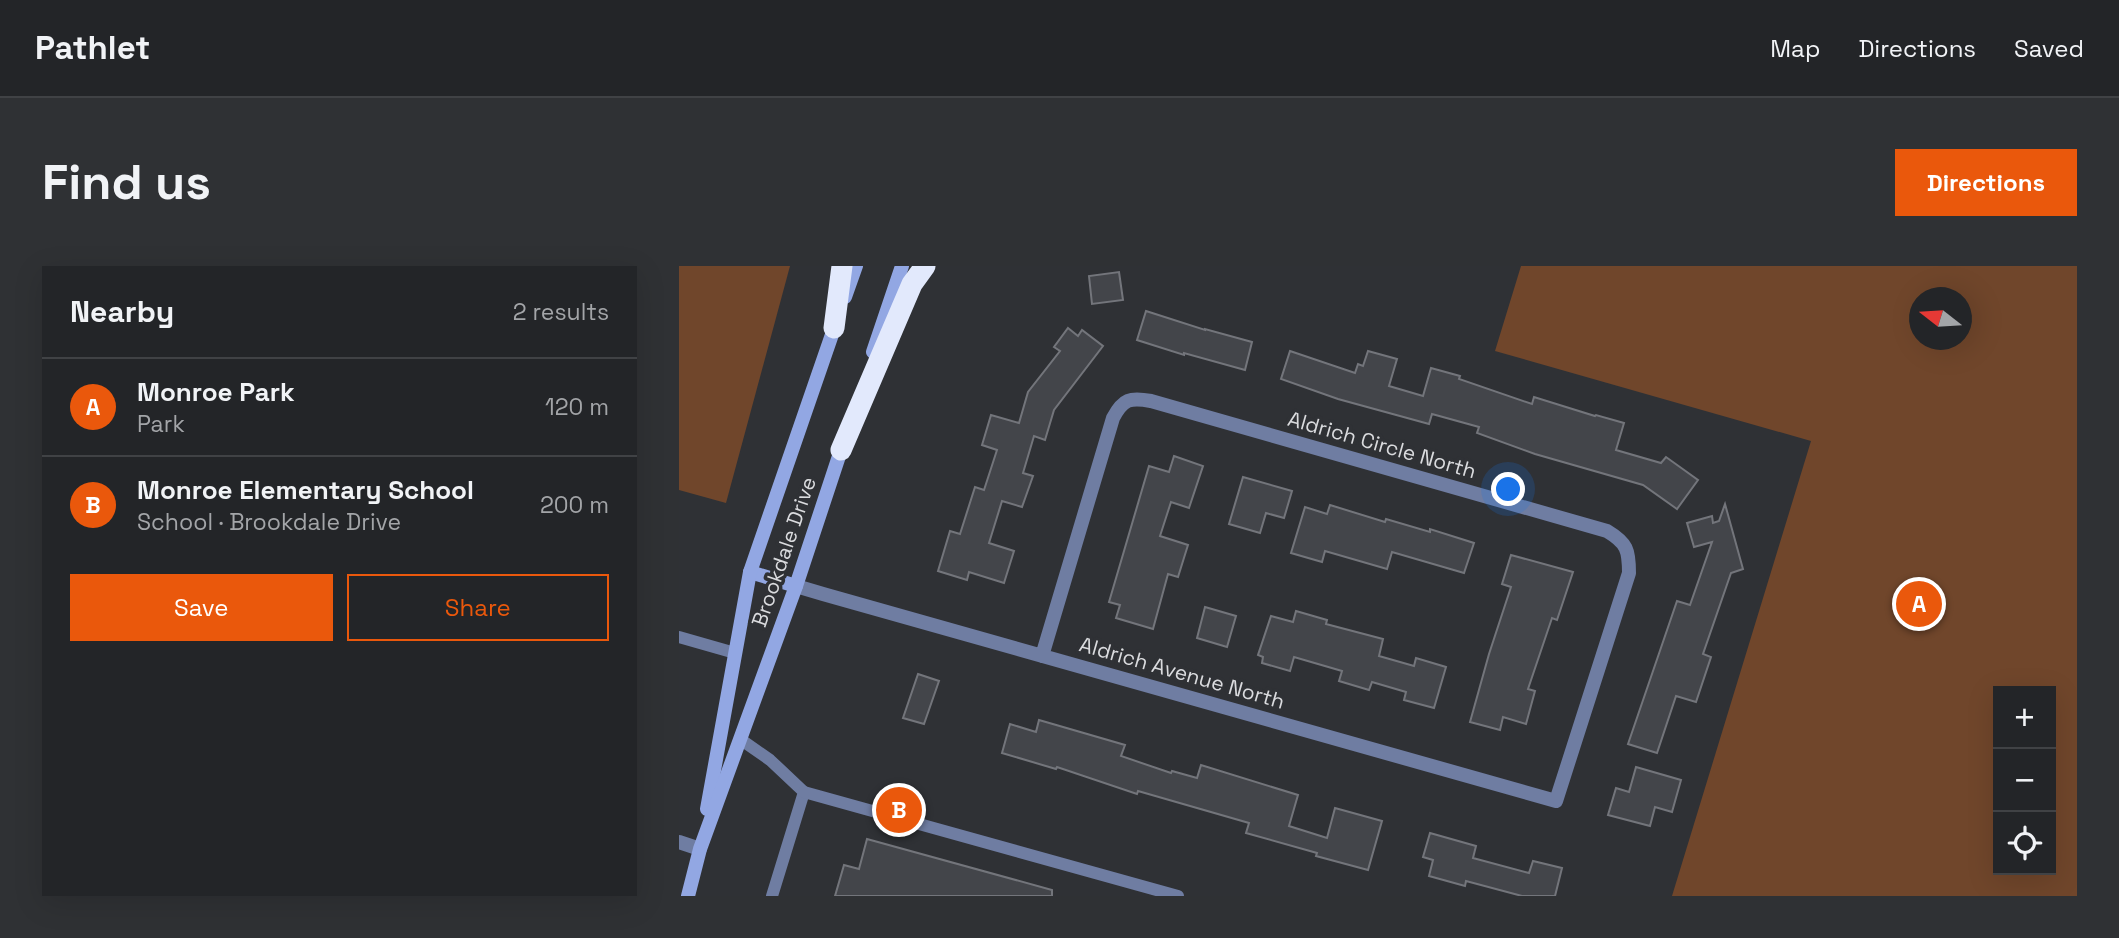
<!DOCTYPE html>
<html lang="en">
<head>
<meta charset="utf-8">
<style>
	:root { --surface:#232528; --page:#2f3134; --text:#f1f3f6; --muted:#a3a5a8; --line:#404245; --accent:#ea580c }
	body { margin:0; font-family:"Space Grotesk",sans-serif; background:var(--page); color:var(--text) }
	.controls { position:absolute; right:21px; bottom:21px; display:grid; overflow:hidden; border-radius:0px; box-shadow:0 7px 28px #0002 }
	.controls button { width:63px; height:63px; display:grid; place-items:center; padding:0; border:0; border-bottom:2px solid var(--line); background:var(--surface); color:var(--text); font:35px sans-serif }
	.compass { position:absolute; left:1230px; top:21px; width:63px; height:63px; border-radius:50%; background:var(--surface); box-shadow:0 7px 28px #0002; rotate:287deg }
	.you { position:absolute; left:830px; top:224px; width:24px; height:24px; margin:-18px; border:5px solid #fff; border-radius:50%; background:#1a73e8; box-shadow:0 0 0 10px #1a73e833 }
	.badge { display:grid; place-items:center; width:46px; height:46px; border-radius:50%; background:var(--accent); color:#fff; font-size:23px; font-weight:700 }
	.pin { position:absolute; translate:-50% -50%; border:4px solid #fff; box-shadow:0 2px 7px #0006 }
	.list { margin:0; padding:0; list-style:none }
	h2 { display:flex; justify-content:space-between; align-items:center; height:91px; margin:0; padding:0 28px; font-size:30px }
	h2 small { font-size:23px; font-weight:400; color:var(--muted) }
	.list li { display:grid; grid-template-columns:46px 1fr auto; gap:21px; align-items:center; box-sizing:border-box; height:98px; padding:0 28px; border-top:2px solid var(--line) }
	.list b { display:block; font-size:26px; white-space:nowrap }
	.list p { margin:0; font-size:23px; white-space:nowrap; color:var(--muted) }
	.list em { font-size:23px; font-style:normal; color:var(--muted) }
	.actions { display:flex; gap:14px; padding:21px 28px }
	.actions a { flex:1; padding:16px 0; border:2px solid var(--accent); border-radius:0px; text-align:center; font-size:24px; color:var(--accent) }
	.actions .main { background:var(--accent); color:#fff }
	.icon { flex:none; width:38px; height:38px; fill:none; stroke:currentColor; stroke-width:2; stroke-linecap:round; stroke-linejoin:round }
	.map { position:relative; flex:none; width:1398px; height:630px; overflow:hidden; border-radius:0px }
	header { display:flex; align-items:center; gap:42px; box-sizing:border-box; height:98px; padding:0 35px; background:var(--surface); border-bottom:2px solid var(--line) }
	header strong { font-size:33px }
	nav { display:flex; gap:38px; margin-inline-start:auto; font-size:24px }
	.intro { display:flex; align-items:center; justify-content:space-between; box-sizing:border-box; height:168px; padding:0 42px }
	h1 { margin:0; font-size:49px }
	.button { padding:18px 32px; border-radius:0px; background:var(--accent); color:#fff; font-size:24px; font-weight:700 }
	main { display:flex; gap:42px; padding:0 42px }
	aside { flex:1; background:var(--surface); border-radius:0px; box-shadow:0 7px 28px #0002 }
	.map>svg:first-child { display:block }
	.green { fill:#70462b; fill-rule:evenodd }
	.building { fill:#43454a; stroke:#73757b; stroke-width:2 }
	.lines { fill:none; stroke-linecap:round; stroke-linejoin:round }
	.lane { stroke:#6f7da2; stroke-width:12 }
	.street { stroke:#6f7da2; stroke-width:14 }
	.secondary { stroke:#92a7e3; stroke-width:14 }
	.highway { stroke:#e2e9fc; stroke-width:21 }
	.labels { text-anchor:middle; stroke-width:7; stroke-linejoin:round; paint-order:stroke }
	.street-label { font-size:21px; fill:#dadbde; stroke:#2f3135 }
</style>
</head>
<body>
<header>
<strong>Pathlet</strong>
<nav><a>Map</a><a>Directions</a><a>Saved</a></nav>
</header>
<div class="intro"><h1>Find us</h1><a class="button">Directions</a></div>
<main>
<aside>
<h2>Nearby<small>2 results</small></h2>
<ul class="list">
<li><span class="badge">A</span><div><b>Monroe Park</b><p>Park</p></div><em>120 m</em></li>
<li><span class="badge">B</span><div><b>Monroe Elementary School</b><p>School · Brookdale Drive</p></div><em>200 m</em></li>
</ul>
<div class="actions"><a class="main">Save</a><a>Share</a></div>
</aside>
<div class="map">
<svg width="1398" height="630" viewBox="0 0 1398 630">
	<rect width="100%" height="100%" fill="#2f3135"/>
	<!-- green -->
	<g class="green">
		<path d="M0,0h111l-64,237 -47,-13z"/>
		<path d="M842,0h556v630h-405l139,-455 -316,-90zM1240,32h42v42h-42zM1319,425h53v179h-53z"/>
	</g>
	<!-- building -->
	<g class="building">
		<path d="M440,6l4,28 -31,4 -3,-28z"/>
		<path d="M467,45l59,19v-1l47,13 -7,28 -61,-17v2l-47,-15z"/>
		<path d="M389,62l10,8 4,-6 21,16 -49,64 -9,30 -11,-4 -11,37 10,3 -11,31 -20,-6 -13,42 25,8 -10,32 -35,-11 -2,8 -29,-9 12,-40 10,3 15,-47 9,3 13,-40 -15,-5 9,-30 28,8 9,-31 32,-41 -6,-4z"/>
		<path d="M611,85l65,22 3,-9 5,2 5,-15 29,8 -8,27 34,10 8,-28 29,8 -1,3 73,25 2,-7 61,19 1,-1 28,8 -8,27 45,13 5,-6 32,23 -21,29 -34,-24 -108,-31 -58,-21 2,-6 -47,-13 -3,10 -91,-25 -57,-20z"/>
		<path d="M495,190l29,10 -14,42 -18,-6 -11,34 28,9 -10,32 -10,-3 -15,55 -37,-11 4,-13 -11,-3 40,-136 20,6z"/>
		<path d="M564,211l49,14 -8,27 -18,-5 -6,20 -31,-9z"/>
		<path d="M1046,238l18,65 -12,4 -28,81 8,3 -15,45 -20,-6 -19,57 -29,-9 49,-143 13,4 22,-63 -18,5 -7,-24 25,-7 1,7 6,-2z"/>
		<path d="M651,239l55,17 1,-3 44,13v-3l44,14 -10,30 -72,-21 -5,17 -62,-18 -3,11 -31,-9 14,-46 22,7z"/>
		<path d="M832,289l62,17 -16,48 -5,-2 -24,71 7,2 -9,33 -23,-7 -3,13 -30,-8 19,-68 22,-67 -9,-3z"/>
		<path d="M526,341l31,9 -9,31 -30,-9z"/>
		<path d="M617,345l31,9 -1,4 57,15 -4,17 35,10 2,-8 30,9 -12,41 -30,-8 2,-8 -34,-10 -3,8 -30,-9 3,-10 -48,-14 -4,14 -28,-8 1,-6 -5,-2 13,-39 22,6z"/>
		<path d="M239,408l21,7 -15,43 -21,-6z"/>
		<path d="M360,454l86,25 -4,11 50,17 1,-2 25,7 4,-13 97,30 -9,31 38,12 8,-30 47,13 -14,49 -52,-14 1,-3 -71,-20 3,-10 -111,-32 -1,3 -80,-27 -1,2 -54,-16 8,-29 26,8z"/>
		<path d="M957,501l45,13 -9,32 -17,-5 -5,19 -42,-11 8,-27 13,4z"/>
		<path d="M751,567l46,13 -3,12 56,15 4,-12 29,7 -7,28h-33l-56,-15 -1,5 -36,-10 4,-16 -10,-3z"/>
		<path d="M188,573l185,51v6h-217l9,-31 15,4z"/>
	</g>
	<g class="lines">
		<!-- lane -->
		<g class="lane">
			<path d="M0,371l56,16"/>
			<path d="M61,473l30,21 34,32 -32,104"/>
			<path d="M125,526l374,104"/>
		</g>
		<!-- street -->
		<g class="street">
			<path d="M117,320l27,8 733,207 73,-228c0,-23 -2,-30 -22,-42l-456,-130c-21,-4 -28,-2 -38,17l-71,238"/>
			<path d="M0,576l21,7"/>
		</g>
		<!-- secondary -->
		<g class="secondary">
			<path d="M166,31l11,-31"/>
			<path d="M194,86l29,-86"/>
			<path d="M71,306l46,14"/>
			<path d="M28,543l43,-237 87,-252"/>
			<path d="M9,630l12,-47 96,-263 47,-142"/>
		</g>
		<!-- highway -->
		<g class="highway">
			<path d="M155,62l8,-62"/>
			<path d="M162,184l71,-166 13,-18"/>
		</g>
	</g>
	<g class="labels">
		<!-- street labels -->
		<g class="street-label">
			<text transform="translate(703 179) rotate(16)" y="7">Aldrich Circle North</text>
			<text transform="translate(105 286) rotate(-71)" y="7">Brookdale Drive</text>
			<text transform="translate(503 407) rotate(16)" y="7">Aldrich Avenue North</text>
		</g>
	</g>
</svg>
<div class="controls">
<button>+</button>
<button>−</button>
<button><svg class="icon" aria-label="locate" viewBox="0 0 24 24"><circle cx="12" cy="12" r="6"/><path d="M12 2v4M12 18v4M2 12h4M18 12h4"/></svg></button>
</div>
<svg class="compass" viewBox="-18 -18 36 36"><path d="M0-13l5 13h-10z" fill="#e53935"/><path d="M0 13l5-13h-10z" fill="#a3a5a8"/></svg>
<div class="you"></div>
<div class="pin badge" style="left:1240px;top:338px">A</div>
<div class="pin badge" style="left:220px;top:544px">B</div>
</div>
</main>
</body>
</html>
